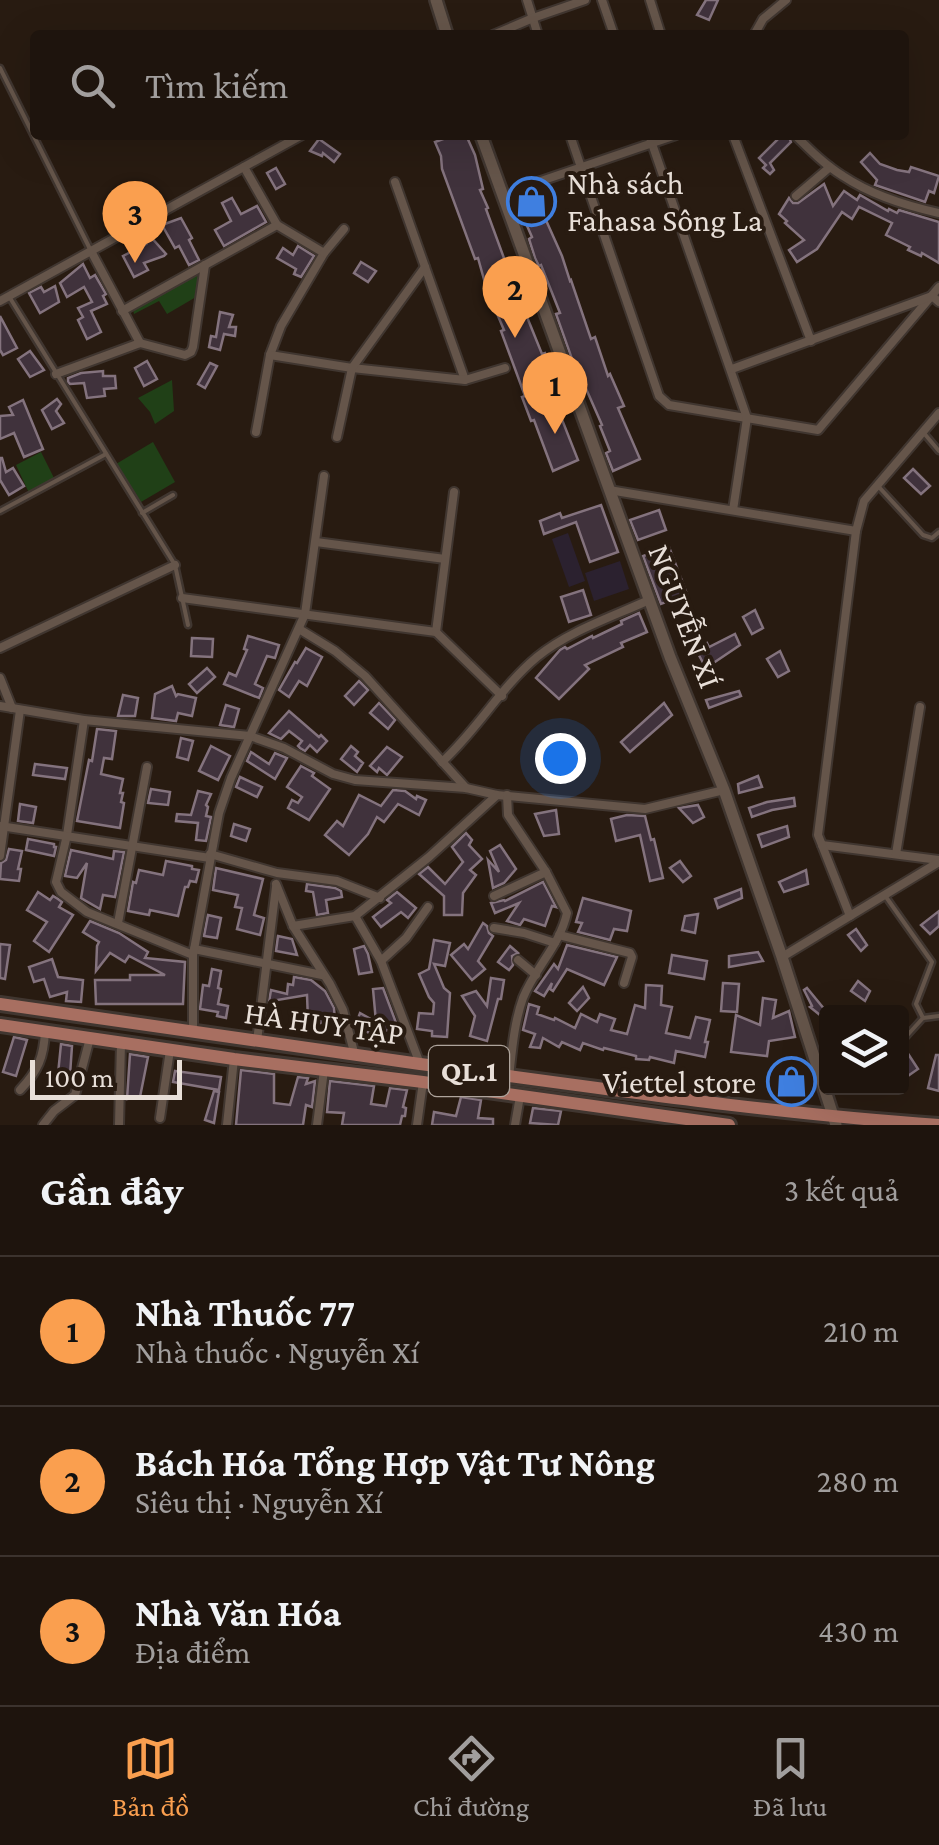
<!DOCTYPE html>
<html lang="vi">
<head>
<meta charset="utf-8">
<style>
	:root { --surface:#1e140d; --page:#261d16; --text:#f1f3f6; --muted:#a19e9d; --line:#3c332e; --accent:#fa9f4f }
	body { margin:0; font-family:"Crimson Pro",serif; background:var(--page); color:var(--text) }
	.controls { position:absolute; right:30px; bottom:30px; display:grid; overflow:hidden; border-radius:10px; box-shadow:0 10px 40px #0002 }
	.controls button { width:90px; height:90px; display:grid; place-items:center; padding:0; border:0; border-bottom:2px solid var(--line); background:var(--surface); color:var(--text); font:50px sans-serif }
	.scale { position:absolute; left:30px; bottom:25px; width:152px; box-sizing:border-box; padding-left:10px; border:5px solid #e8dfd8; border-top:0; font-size:28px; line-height:35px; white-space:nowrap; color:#e8dfd8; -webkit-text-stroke:8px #281b11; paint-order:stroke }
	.you { position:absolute; left:560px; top:758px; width:35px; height:35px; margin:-25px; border:8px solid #fff; border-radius:50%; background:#1a73e8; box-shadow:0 0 0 15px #1a73e833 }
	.badge { display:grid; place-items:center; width:65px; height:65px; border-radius:50%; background:var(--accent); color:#111; font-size:32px; font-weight:700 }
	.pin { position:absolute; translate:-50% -82px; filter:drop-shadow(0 2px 5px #0008) }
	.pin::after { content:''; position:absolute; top:52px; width:35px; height:30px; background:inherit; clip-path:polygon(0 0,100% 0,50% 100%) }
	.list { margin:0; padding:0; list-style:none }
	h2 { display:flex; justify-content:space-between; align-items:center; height:130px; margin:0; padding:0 40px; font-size:42px }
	h2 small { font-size:32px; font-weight:400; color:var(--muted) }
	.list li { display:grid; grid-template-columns:65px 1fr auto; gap:30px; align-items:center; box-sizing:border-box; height:150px; padding:0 40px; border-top:2px solid var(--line) }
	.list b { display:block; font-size:38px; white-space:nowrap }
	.list p { margin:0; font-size:32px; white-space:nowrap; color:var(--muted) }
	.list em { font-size:32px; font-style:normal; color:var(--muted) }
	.icon { flex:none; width:55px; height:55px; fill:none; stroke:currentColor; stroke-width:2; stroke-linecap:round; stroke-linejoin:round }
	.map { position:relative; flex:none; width:939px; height:1125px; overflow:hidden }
	.search { position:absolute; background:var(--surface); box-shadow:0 10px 40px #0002; left:30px; right:30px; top:30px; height:110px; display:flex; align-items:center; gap:25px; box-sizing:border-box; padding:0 35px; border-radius:10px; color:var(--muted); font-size:38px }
	.sheet { height:580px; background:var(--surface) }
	nav { display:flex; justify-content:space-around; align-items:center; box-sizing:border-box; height:140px; border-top:2px solid var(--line); background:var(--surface); font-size:28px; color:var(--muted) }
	nav a { display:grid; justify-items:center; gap:5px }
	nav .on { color:var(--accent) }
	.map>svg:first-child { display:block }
	.commercial { fill:#2b212f }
	.green { fill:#204017 }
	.building { fill:#40323c; stroke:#84737e; stroke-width:2.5 }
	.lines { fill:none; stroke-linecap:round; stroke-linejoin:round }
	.lane-casing { stroke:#403630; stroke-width:9 }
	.street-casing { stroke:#403630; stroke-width:12 }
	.secondary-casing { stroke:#403630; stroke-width:16 }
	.primary-casing { stroke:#403630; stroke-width:18 }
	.lane { stroke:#65554a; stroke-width:4 }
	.street { stroke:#65554a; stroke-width:8 }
	.secondary { stroke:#65554a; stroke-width:11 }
	.primary { stroke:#a86f61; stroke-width:12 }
	.labels { text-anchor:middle; stroke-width:8; stroke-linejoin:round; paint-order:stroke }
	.shield { fill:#281b11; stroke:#aea49c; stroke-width:2.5 }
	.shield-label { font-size:30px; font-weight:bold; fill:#e8dfd8 }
	.poi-label { font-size:32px; fill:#e8dfd8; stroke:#281b11; text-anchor:start }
	.street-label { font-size:32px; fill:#e8dfd8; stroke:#281b11 }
</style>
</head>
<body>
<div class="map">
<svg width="939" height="1125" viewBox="0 0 939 1125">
	<rect width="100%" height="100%" fill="#281b11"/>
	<!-- commercial -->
	<g class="commercial">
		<path d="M568,533l17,48 -16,6 -17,-48z"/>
		<path d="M620,561l9,28 -35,12 -9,-28z"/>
	</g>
	<!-- green -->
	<g class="green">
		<path d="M205,260l-9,37 -29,17 -8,-13 -25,13 -3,-14z"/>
		<path d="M172,380l2,31 -19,13 -5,-12 -12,-14z"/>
		<path d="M153,442l22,40 -34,20 -25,-38z"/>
		<path d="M41,452l13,26 -25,15 -13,-28z"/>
	</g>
	<!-- building -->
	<g class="building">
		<path d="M706,0h12l-9,20 -12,-5z"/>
		<path d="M454,135h12l9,20 8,34 -3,1 8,18 -2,1 26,71 30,74 3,-1 7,18 -8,3 34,86 -25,11 -19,-51 -3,1 -9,-24 3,-1 -24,-65 3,-1 -17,-40 -9,-32 -3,1 -33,-90 -1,-13 -6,-14z"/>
		<path d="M782,135h6l3,7 -21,21 4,7 -4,4 -7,-6 3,-3 -7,-7z"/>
		<path d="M319,139l21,15 -6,8 -11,-9 -1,3 -12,-5z"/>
		<path d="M870,153l10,11 17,6 12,2 2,-5 28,9 -5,17 -5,-2 -4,11 -50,-17 2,-5 -16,-18z"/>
		<path d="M276,168l9,16 -9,5 -9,-16z"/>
		<path d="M824,184l9,22 11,-15 13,9 3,-5 28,16 1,-2 8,4 2,-3 40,12v41l-17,-10 -1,3 -13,-6 2,-3 -24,-12 6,-12 -33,-16 -7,12 -10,-7 -25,37 -20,13 -8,-12 15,-10 -19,-17 2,-2 -8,-7 10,-16 4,5h5z"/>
		<path d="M532,186l4,3 12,27 -3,2 17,38 8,25 1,-1 20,59 4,-2 13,39 2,-2 14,32 -6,2 22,51 -27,12 -7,-18 4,-2 -10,-25 2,-1 -22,-50 -2,1 -22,-62 4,-1 -19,-48 -2,1 -4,-8 -6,-19 3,-2 -19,-43z"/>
		<path d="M232,198l9,16 16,-8 9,16 -42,24 -9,-16 16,-9 -9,-18z"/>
		<path d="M181,218l11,20 -3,2 10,20 -10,5 -10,-19 -4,2 -13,-23z"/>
		<path d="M150,236l16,18 -2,2 -20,7 4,7 -14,7 -11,-21 23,-12 -2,-3z"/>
		<path d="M298,246l16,10 -13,21 -7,-3 2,-5 -19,-11 6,-10 10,7z"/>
		<path d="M361,262l15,9 -8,11 -14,-9z"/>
		<path d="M83,264l7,14 5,-3 11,19 -3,2 4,8 -16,7 10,21 -14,7 -9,-19 5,-3 -5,-9 14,-6 -8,-15 -17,10 -7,-14z"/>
		<path d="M55,286l4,16 -19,11 -11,-20 12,-6 3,5z"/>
		<path d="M220,312l13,3 -4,12h7l-1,9 -11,-2 -4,16 -11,-3 2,-11 5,1z"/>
		<path d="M0,316l17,32 -14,7 -3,-5z"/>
		<path d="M30,351l14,19 -14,7 -12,-18z"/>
		<path d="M147,361l10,18 -13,7 -9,-18z"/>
		<path d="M210,363l7,3 -12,22 -7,-4z"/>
		<path d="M103,371v5h12l1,12 -12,1 1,7 -18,2 -3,-15 -14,1 -2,-2v-4l13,-5z"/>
		<path d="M57,399l4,5 -5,7 8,12 -12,6 -10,-19z"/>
		<path d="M23,400l20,49 -19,8 -10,-24 -14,6v-23l13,-1 -4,-8z"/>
		<path d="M0,458h2l4,14 7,-4 11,18 -15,9 -9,-15z"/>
		<path d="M913,469l17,17 -9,8 -17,-16z"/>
		<path d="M601,505l17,47 -28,10 -14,-40 -32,12 -4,-13 20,-8 2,5z"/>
		<path d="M659,510l7,20 -28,10 -8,-20z"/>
		<path d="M669,547l18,47 -26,10 -18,-48z"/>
		<path d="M583,590l8,25 -22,7 -8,-25z"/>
		<path d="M755,610l8,18 -11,6 -9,-17z"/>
		<path d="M639,613l8,19 -26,11 2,4 -38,18 4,4 -30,30 -23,-21 24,-28 5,-3 2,2 25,-13 1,2 29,-14 -1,-3z"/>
		<path d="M735,634l5,11 -34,23 -10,-18 11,-7 2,4z"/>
		<path d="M248,636l31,9 -4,13 -8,-2 -12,28 8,4 -4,10 -35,-14 5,-11 7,3 11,-26 -3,-1z"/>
		<path d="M192,638l21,1 -1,18 -21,-1z"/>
		<path d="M306,648l16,9 -15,29 -8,-5 -10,16 -10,-7 16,-28 2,1z"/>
		<path d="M780,651l9,20 -11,6 -11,-18z"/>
		<path d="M207,668l8,9 -18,16 -8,-9z"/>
		<path d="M359,681l9,9 -14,15 -9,-9z"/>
		<path d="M172,686l4,10 2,-2 18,4 -4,18 -14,-3 -2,8 -24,-3 3,-24z"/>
		<path d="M739,691l2,5 -32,12 -3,-8z"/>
		<path d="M123,695l15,3 -3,18h-17z"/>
		<path d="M379,703l16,17 -7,9 -18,-16z"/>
		<path d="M664,703l8,12 -42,37 -9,-10z"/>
		<path d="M226,705l13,4 -5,18 -14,-2z"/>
		<path d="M289,711l30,26 2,-2 6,6 -10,11 -7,-7 -5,6 -5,-3 -2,-2 4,-5 -13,-10 -8,8 -12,-6z"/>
		<path d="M97,729l19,2 -4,28 -8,-1 -3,16 22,5 -3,14h3l-2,9 3,1 -4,25 -43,-7 12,-61 3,1z"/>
		<path d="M181,738l12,3 -5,19 -11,-3z"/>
		<path d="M211,746l19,10 -12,24 -19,-9z"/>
		<path d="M351,746l7,6 -3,4 8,7 -6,9 -16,-13z"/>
		<path d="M387,747l15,10 -15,18 -8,-7 -2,4 -7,-6z"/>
		<path d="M251,752l18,12 6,-11 12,5 -12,21 -28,-18z"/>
		<path d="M35,764l32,4 -2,11 -32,-4z"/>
		<path d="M301,766l13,7 -2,3 18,13 -21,31 -21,-12 4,-8 6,3 4,-6 -15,-10z"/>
		<path d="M758,776l4,11 -23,6 -1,-9z"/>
		<path d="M240,777l22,10 -5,10 -21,-10z"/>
		<path d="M151,789l19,3 -2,13 -20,-2z"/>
		<path d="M393,790l12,1 11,8 1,-3 9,4 -7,15 -21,-11 -14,18 -7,-5 -9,17 -19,21 -24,-20 12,-14 6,5 16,-31 22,11z"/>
		<path d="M198,791l13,3 -5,11 2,2 -2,9 5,1 -5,24 -10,-1 2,-17 -22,-2 1,-7 14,1z"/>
		<path d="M794,798l1,8 -23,4 -20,7 -3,-9 18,-6z"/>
		<path d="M20,804l16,3 -3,16 -15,-2z"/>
		<path d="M698,805l6,12 -11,6 -14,-15z"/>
		<path d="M556,810l3,24 -15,2 -9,-22z"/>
		<path d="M627,815l18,1 6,24 3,-1 9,39 -13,3 -10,-46 -24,6 -5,-22z"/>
		<path d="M234,824l16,5 -4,12 -15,-5z"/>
		<path d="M787,826l2,11 -27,10 -4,-12z"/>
		<path d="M466,833l6,7 -3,5 13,14 -12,11 6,5 -13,18 -1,22h-18v-19l-25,-22 9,-7 17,17 18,-22 -11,-15z"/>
		<path d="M28,839l26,5v3h2l-2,9 -28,-6z"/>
		<path d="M500,845l16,24 -12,14 -11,5 -5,-28 11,12 -9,-21z"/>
		<path d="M9,849l13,2 -4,18h3l-2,12 -19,-2 1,-16 5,-3z"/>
		<path d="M71,850l42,9 1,-8 10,1 -9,45 -12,-2 -3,14 -19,-11 6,-35 -10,15 -12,-2z"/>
		<path d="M166,861l26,5v3l7,1 -3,12 -6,-1 -2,6h-3l-7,29 -28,-6 -1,5 -21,-4 5,-29 3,1 3,-13 24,5z"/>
		<path d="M680,861l11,15 -8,6 -13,-14z"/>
		<path d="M216,868l47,11 -9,36 10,3 -4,17 -23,-6 5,-21 -7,-1 3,-12 -25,-5z"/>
		<path d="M806,870l2,14 -24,8 -5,-10z"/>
		<path d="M543,882l13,25 -4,-1 -7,20 -21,-7 -4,6 -13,-4 12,-18 -24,10 -4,-10 13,-3 1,1z"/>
		<path d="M307,884l28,4 6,3 1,6 -16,3 2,13 -11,2 -4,-23 -7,-1z"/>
		<path d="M741,889l1,9 -24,10 -3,-9z"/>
		<path d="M38,892l12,8 3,-4 5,3 4,3 -3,5 14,8 -24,37 -15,-11 13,-19 -20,-12z"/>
		<path d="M397,892l19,16 -8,10 -7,-6 -20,15 -8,-10 18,-14 -4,-3z"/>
		<path d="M583,898l48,13 -4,20 -13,-2 -4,11 -32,-8 4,-9 -6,-1z"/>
		<path d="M939,911v15l-9,8 -9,-9z"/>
		<path d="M698,914l-3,19 -13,-3 3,-14z"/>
		<path d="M208,915l13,3 -4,20 -13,-2z"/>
		<path d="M90,921l29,12 29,19 -3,6 40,4 -2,42h-87l-1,-24h35v-5h35l-36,-19 -4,6 -15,-9 -14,18 1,-25 2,-4 -16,-10z"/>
		<path d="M483,923l4,3 2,7 4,3 -15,25 7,8 -13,11 -21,-25 13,-11 4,5z"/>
		<path d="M856,929l11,16 -6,6 -13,-16z"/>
		<path d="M278,936l14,3 5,16 -21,-4z"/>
		<path d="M434,940l16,3 -5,23 -11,-2 10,24 6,5 -3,44 -15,-1v-5l-15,-2 2,-16 14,1 1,-11 -5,-6 -10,-23 10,-5z"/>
		<path d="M0,944l10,1 -5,34 -5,-1z"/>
		<path d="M567,945l50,12 -13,28 -37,-16 -14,22 -3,-2 2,-6 -8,13 -9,-5 19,-27 4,5z"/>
		<path d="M364,946l4,8 4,18 -13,2 -5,-25z"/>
		<path d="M510,946l8,7 -6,3 1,9 -4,5 -11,-8z"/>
		<path d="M758,952l5,9 -34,6v-11z"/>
		<path d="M672,955l35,6 -3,18 -35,-6z"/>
		<path d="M52,959l6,18 25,3 -2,22 -15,-1 1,-9 -17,5 -6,-18 -10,3 -5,-15z"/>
		<path d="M212,969l9,2 -3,17 3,1 -3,15 10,2 -2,12 -9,-2 1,-4 -18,-3 3,-24 6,1z"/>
		<path d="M294,977l17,3 14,11 9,17 1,13 -15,2v-4l-12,1 -1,-25 -30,5 -1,4 -7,-2 2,-12 16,4 1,-10 5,1z"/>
		<path d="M491,978l13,2 -3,19h-3l-11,42 -17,-5 5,-20 -13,-20 14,-5 11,15z"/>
		<path d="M858,981l12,10 -5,10 -14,-10z"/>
		<path d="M723,983l16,1 -2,28 -16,-1z"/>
		<path d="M646,985l16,1 -1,19 11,2 -6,26 24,5 6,-21 14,3 -5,22h3l-3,15 -29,-6 -2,12 -24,-6 -1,3 -13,-1v-3l-32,-8 -1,2 -20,-7 -3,7 -18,-8 -3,5 -16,-9 -3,10 -10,-1 5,-13 -12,-4 6,-26 10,3 -2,7 17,6 1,-2 20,10 6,-14 16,8 3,-8 15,5 -4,11 16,4 8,-29 10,3z"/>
		<path d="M583,987l6,11 -12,13 -8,-8z"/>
		<path d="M383,988l15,40 -26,6 -17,-7 5,-14 16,9 -3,-33z"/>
		<path d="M807,988l18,22 -5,5 -10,-8 2,-1 -8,-16z"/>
		<path d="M763,998l13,2 -3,18 16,-7 6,26 -26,4 -2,15 -36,-4 5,-37 24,10z"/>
		<path d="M14,1037l13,3 -11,36 -13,-4z"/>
		<path d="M61,1044l11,2 -2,29 -12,-1z"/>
		<path d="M903,1046l15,23 -16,11v-33z"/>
		<path d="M130,1054l18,3 -8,40 -13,2z"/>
		<path d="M936,1055h3v36l-11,-3z"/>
		<path d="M241,1070l33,4v29l16,2 8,-28 10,1 -2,6 9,-3 -3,26 -6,-2 -3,20h-67z"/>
		<path d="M175,1071l46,6 -2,13 -46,-8z"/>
		<path d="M330,1081l44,5 -3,18 15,2 4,-18 17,2 -4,17 3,1 -1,8h-3l-2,9h-58l2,-12 -17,-1z"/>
		<path d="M214,1091l5,1 -5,31 -9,-3z"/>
		<path d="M461,1097l20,3 -3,18 15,1v6h-61l2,-13 22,4z"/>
		<path d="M533,1108l28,3 -3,14 -28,-2z"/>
	</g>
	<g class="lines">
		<defs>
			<g id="lane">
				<path d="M0,68l91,183"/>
				<path d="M10,298l165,267 13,60"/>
				<path d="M923,432l16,19"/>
				<path d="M878,486l45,49 9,3 7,-6"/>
				<path d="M0,511l106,-57"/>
				<path d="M142,513l31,-18"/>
				<path d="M886,897l46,65 -16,42 7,14"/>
				<path d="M902,1041l21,-23 16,-2"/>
			</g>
			<g id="street">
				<path d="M527,0l11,35"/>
				<path d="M602,0l12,35"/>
				<path d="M650,0l11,35"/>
				<path d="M493,35l40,-17 52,-18"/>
				<path d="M754,35l9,-16 23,-19"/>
				<path d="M570,135l89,261 10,9 149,25 121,-143"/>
				<path d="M649,135l98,283 -14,92"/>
				<path d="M733,135l78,206"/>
				<path d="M795,135c15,15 30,30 48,41 27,18 64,30 96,37"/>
				<path d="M244,167l33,58 47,28 -43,73 -11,29 -14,77"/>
				<path d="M395,182l70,198"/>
				<path d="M538,182l138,-47"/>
				<path d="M796,196l34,-29"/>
				<path d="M91,251l49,92"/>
				<path d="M324,253l20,-24"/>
				<path d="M0,301l302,-166"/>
				<path d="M122,311l155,-86"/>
				<path d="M270,355l82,13 113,12 40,-12"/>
				<path d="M732,369l200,-73 7,6"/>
				<path d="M56,374l84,-31 45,12 6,-3 2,-5 12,-82"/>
				<path d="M337,437l15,-69 73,-101"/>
				<path d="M609,490l247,41"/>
				<path d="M316,542l129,17"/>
				<path d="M182,598l254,34 18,-140"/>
				<path d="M299,629l36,22 30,25 101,112"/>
				<path d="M436,632l66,64"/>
				<path d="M0,648l175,-83"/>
				<path d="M0,678l12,30"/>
				<path d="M0,706l84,14 166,16 34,12 49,26 22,6 111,8 31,7 148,14 79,-19"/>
				<path d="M84,720l-17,115 -11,47 5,10 26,20 106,43"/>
				<path d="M442,762c35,-32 59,-75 95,-105 32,-26 75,-40 112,-57"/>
				<path d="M507,795l1,20 38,57 21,41c-7,32 -32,55 -44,85 -9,25 -11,53 -14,79"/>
				<path d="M0,826l210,32"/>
				<path d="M822,845l117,15"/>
				<path d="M210,854l67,19 60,8 43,17"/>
				<path d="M896,854l24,-147"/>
				<path d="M0,856l20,-146"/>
				<path d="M276,884l17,42 37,58 13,26 12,46"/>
				<path d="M494,896l52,-24"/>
				<path d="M355,916l26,45 39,103"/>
				<path d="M850,916l-32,-81 38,-304 8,-30 75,-88"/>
				<path d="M118,923l29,-156"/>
				<path d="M293,926l62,-10 74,-59 68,-62"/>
				<path d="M494,928l30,5 31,10"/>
				<path d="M559,935l71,18 2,4 -8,26"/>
				<path d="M194,949l128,26"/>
				<path d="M782,957l157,-95"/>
				<path d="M518,960l18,15"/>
				<path d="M381,961l25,-23 22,-31"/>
				<path d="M193,1033v-78l26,-142 12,-35 74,-164 19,-138"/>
				<path d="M257,1041l19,-154"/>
				<path d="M20,1090c18,-19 24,-33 25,-59"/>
				<path d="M160,1118l10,-68"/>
				<path d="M43,1125l11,-14 21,-16 15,-57"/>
				<path d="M119,1125l2,-82"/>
				<path d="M227,1125l7,-66"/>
				<path d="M317,1125l7,-55"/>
				<path d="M417,1125l6,-43"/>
				<path d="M515,1125l5,-29"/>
			</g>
			<g id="secondary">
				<path d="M436,0l11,35"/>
				<path d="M481,135l189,522 54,133 58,167 54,168"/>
			</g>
			<g id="primary">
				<path d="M0,1004c140,21 280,41 420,60 173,23 345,49 519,61"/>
				<path d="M0,1025l234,34 189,23 306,43"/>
			</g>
		</defs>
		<!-- lane casing -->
		<use href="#lane" class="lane-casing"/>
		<!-- street casing -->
		<use href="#street" class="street-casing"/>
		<!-- secondary casing -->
		<use href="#secondary" class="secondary-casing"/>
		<!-- primary casing -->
		<use href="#primary" class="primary-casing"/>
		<!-- lane -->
		<use href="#lane" class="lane"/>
		<!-- street -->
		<use href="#street" class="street"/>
		<!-- secondary -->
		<use href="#secondary" class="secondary"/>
		<!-- primary -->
		<use href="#primary" class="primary"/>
	</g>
	<!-- icons -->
	<defs>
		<symbol id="shop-ring" viewBox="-11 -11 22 22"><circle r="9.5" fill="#281b11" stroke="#3f7fe0" stroke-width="1.5"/><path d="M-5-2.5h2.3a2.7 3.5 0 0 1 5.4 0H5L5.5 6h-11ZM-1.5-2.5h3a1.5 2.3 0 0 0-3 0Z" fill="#3f7fe0"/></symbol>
	</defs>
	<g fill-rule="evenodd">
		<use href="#shop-ring" x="504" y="174" width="55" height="55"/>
		<use href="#shop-ring" x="764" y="1054" width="55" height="55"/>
	</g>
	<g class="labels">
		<!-- shield labels -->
		<rect class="shield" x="429" y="1046" width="80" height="50" rx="8"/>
		<g class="shield-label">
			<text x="469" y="1081">QL.1</text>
		</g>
		<!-- poi labels -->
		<g class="poi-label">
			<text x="567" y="194">Nhà sách<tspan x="567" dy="37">Fahasa Sông La</tspan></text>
			<text x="756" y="1093" text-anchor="end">Viettel store</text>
		</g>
		<!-- street labels -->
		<g class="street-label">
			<text transform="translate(685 616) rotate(69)" y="11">NGUYỄN XÍ</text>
			<text transform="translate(324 1023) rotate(8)" y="11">HÀ HUY TẬP</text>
		</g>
	</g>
</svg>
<div class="controls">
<button><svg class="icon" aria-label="layers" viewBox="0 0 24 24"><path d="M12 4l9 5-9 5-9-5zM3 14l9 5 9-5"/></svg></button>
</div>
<div class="scale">100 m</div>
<div class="you"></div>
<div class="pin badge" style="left:555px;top:434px">1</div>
<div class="pin badge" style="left:515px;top:338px">2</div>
<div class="pin badge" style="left:135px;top:263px">3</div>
<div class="search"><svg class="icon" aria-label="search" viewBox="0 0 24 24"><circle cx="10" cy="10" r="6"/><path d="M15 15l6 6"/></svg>Tìm kiếm</div>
</div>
<section class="sheet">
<h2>Gần đây<small>3 kết quả</small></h2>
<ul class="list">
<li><span class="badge">1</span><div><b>Nhà Thuốc 77</b><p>Nhà thuốc · Nguyễn Xí</p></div><em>210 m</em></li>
<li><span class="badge">2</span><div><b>Bách Hóa Tổng Hợp Vật Tư Nông</b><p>Siêu thị · Nguyễn Xí</p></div><em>280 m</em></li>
<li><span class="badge">3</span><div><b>Nhà Văn Hóa</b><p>Địa điểm</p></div><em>430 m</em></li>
</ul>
</section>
<nav>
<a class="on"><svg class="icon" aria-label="map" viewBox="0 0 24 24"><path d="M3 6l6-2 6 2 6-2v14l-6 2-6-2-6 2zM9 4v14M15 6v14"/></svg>Bản đồ</a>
<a><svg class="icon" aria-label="directions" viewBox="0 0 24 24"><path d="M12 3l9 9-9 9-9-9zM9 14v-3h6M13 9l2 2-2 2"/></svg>Chỉ đường</a>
<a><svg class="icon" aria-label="saved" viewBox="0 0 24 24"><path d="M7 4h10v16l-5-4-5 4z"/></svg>Đã lưu</a>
</nav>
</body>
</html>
